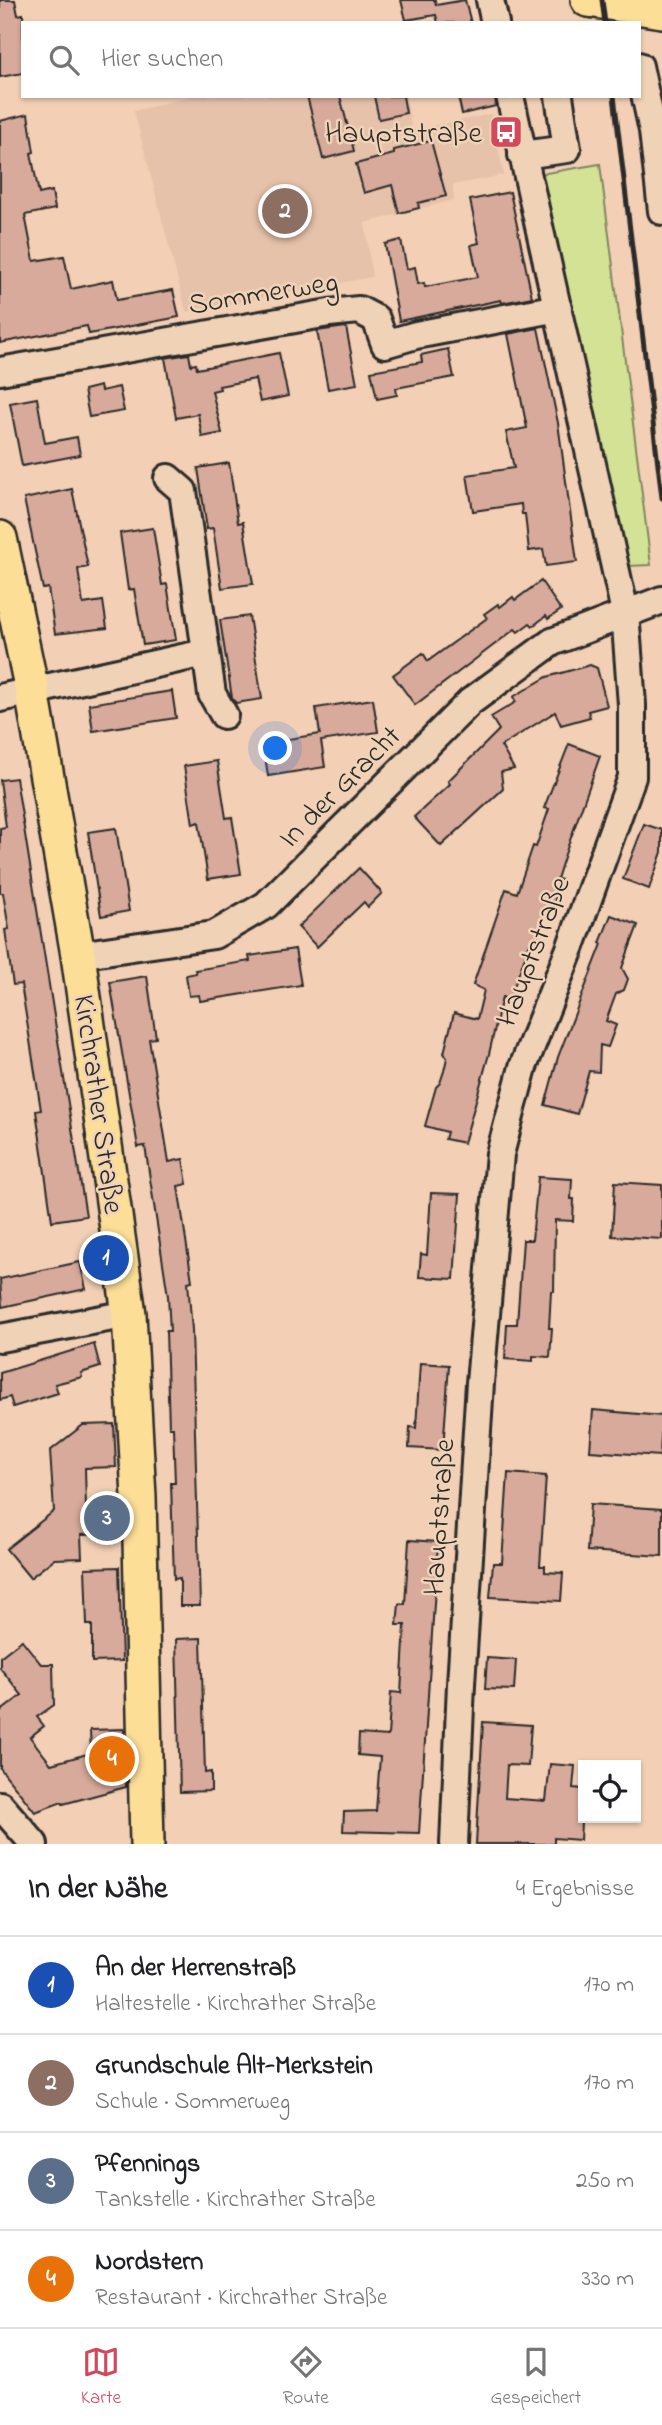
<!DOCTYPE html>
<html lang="de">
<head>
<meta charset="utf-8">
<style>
	:root { --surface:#fff; --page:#f6f6f6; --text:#202124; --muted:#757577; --line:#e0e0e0; --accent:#d1495b }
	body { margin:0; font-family:"Indie Flower",sans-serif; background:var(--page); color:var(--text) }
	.controls { position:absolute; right:21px; bottom:21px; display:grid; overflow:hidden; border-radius:0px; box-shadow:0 2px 5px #0004 }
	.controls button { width:63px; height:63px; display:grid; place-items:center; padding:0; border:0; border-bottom:2px solid var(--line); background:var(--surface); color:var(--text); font:35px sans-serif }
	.you { position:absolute; left:276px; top:749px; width:24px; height:24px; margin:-18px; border:5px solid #fff; border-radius:50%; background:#1a73e8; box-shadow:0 0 0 10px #1a73e833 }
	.badge { display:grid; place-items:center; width:46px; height:46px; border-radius:50%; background:var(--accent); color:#fff; font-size:23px; font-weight:700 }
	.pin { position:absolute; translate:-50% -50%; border:4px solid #fff; box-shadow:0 2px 7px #0006 }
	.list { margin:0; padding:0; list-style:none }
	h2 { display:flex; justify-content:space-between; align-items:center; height:91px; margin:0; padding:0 28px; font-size:30px }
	h2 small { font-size:23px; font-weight:400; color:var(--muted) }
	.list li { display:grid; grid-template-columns:46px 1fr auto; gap:21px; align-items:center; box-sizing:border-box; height:98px; padding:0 28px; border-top:2px solid var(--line) }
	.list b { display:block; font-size:26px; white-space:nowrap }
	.list p { margin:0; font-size:23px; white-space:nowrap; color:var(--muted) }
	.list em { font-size:23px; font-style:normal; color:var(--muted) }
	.icon { flex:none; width:38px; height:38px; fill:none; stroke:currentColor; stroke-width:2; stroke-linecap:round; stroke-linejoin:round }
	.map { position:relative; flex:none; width:662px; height:1844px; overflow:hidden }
	.search { position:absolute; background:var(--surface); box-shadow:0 2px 5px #0004; left:21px; right:21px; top:21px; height:77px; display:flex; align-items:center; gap:18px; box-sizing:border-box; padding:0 24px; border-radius:0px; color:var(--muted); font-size:26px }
	.sheet { height:483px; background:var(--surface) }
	nav { display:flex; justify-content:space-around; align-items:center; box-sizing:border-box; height:98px; border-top:2px solid var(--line); background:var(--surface); font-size:19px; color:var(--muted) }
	nav a { display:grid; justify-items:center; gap:4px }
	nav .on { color:var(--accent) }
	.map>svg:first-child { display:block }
	.built { fill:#e7c2aa }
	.green { fill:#d4e296; stroke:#808660; stroke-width:2 }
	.building { fill:#d8aa9b; stroke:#2b2b2b; stroke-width:2 }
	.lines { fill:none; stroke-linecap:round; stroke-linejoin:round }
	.minor-casing { stroke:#2b2b2b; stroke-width:32 }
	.major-casing { stroke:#2b2b2b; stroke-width:38 }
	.minor { stroke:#f0d3b6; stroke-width:26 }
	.major { stroke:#fdde96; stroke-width:33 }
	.rail { stroke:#2b2b2b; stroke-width:5 }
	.labels { text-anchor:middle; stroke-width:5; stroke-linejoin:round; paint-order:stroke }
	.poi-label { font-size:30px; fill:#2b2b2b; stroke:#f0d3b6; text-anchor:end }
	.street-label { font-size:30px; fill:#2b2b2b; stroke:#f0d3b6 }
</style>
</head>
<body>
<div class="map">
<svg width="662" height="1844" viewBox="0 0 662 1844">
	<rect width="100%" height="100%" fill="#f3d0b5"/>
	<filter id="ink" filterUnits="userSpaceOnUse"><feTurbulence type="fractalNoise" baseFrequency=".0143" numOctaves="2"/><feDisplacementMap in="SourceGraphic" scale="14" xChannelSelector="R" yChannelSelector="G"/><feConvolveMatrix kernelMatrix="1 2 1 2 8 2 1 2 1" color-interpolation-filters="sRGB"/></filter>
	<g filter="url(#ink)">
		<!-- built -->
		<path class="built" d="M192,96h214l6,34 79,-16 13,61 -51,10 1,15 -89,23 7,54 -186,35 -52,-201z"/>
		<!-- green -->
		<path class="green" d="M600,164l51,401 -24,1 -87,-392z"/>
		<!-- building -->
		<g class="building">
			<path d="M0,0h15l3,15 5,-1v59l-23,4z"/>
			<path d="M401,0h34l1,5 29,-5 6,23h-33l-2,-8 -30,5z"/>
			<path d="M307,96h33l14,55 -31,8z"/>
			<path d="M374,96h29l3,17 -27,6z"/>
			<path d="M458,96h37l1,10 -34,8z"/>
			<path d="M28,114l6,38 -3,1 8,41 13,-3 3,18 -30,6 9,46 30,-5 7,33 42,-9 4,20 56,-10 6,27 -90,17 -2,-8 -87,17v-222z"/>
			<path d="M431,141l15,55 -28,7 1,5 -20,5 -7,-28 -28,8 -8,-29 38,-10v-4z"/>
			<path d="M510,192l22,105 -30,6 -1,-3 -102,21 -14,-77 16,-4 6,29 8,-2 3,17 6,-1 1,4 53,-10 -7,-32 8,-2 -9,-43z"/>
			<path d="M346,327l11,57 -29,5 -11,-58z"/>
			<path d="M538,328l20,95 19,139 -31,4 -3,-17 -14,2 -4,-37h-3l-1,-10 -48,7 -6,-36 47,-7 -8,-36 21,-4 -19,-94z"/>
			<path d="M448,349l6,28 -58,11 1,7 -20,4 -6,-28 51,-9 -1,-7z"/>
			<path d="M279,353l9,43 -28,6 -5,-23 -36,7 1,3 -8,2 10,42 -20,4 -4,-23 -22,4 -11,-60 24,-4 2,11 5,-1 1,5z"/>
			<path d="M100,386l1,5 18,-4 5,24 -35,6 -5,-27z"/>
			<path d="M37,398l8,45 32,-6 3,18 -58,11 -12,-63z"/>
			<path d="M229,463l9,60 5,-1 10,62 -31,4 -9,-60 -6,1 -9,-61z"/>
			<path d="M72,489l16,78 -10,2 5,35 20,-3 4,27 -52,6 -7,-46 -5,1 -19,-90z"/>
			<path d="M153,528l9,57 5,-1 9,56 -33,5 -9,-56 -6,1 -8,-57z"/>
			<path d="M541,581l20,29 -13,9 -2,-3 -13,10 -3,-3 -12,9 -3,-3 -100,76 -22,-30 30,-22 5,8 59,-43 -3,-4 14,-10 2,3 13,-10 2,3z"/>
			<path d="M249,616l13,83 -26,4 -4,-5 -12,-78z"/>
			<path d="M590,665l7,3 10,38 -19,5 2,6 -29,8 -6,-13 -54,34 13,23 -13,3 2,17 -62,57 -27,-29 36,-33 -2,-3 51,-51 -8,-13 25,-15 -3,-5 34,-20z"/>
			<path d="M172,691l4,27 -83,13 -4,-27z"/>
			<path d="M373,699l5,33 -57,9 4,26 -57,9 -5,-33 57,-9 -4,-26z"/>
			<path d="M569,744l31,12 -36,101 -7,22 5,1 -12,33 -4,-1 -12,33 -4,-2 -21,57 -7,-3 -13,57 -25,89 -19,-4 2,-7 -22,-6 11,-39 4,-4 4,-12 3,-13 -3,-5 10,-40 23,6 7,-29 -11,-5 33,-96 11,4 16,-47 3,1 13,-38 -5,-1z"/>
			<path d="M217,761l9,57 6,-1 9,57 -33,5 -9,-57 -6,2 -9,-58z"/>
			<path d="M16,778l70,438 -34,5 -16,-110 5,-1 -20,-126 -8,1 -8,-55 4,-1 -6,-36h-3v-65l6,-1 -6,-47z"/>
			<path d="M644,824l18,6v22l-13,37 -26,-10z"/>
			<path d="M116,828l13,83 -28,5 -13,-84z"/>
			<path d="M359,868l23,25 -14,14 -4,-5 -47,45 -19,-20z"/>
			<path d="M611,915l27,10 -16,43 6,11 -4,11 -8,4 -10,27 10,4 -8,22 -8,-2 -1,27 -10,-1 -12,43 -32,-9 13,-48 44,-113 -2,-1z"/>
			<path d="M295,949l6,36 -101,16 -1,-6 -10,1 -3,-21 10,-2 -1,-3 55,-9 -1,-5z"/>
			<path d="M147,976l9,62 -7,1 20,123 14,-3 4,25 -9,2 14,95 -4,1 4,48 8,276h-20v-28l-6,1 -3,-96h4l-2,-56h-4l-3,-96h4l-2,-35 -23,-150 -7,1 -28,-165z"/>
			<path d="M538,1177l34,2 -1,20h3l-1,22 -18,-1 -1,71h-3l-2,37h3l-2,29 -17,-1v5l-28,-2 2,-35h10l6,-84h9z"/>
			<path d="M615,1182l47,3v54l-50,-3z"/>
			<path d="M431,1193l29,1 -6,85 -35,-2 2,-23 6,1z"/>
			<path d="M80,1262l6,27 -84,18 -2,-28z"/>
			<path d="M94,1344l6,23 -19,6 1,4 -27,7 3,9 -45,14 -3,-10 -10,3v-27z"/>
			<path d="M420,1363l29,2 -6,85 -34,-2 1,-21 6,1z"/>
			<path d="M593,1410l69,6 -2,40 -70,-5z"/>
			<path d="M114,1424l2,43 -31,1 1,39 31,-1 1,28 -37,1 1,23 -28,1 -24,19 -24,-29 48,-38 -4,-60 33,-26z"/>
			<path d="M508,1473l38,3 -6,90h5v6l18,1 -2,28 -71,-4 3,-34h9z"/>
			<path d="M590,1504l72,5v47l-75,-5z"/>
			<path d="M409,1540l29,2 -19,291 -76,-2 1,-19 32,-1 4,-54 -22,-2 1,-21 29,2 3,-44 10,1 4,-68h-8l2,-21h6z"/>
			<path d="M119,1567l3,94 -30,1v-37h-5l-2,-57z"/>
			<path d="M201,1638l4,135 6,-1v19l-31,1 -4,-153z"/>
			<path d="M22,1640l19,24h12l1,41 -17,12 7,9 -14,11 21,27 40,-11 -1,-23 34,-1 2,58 -63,17 -1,-2 -27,10 -35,-44v-56l22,-17 -22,-27v-11z"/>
			<path d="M487,1658l29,2 -2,30 -29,-1z"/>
			<path d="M483,1722l48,3 -3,41 -21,-1 -2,33 41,3 4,-37 25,2 -2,22 10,1 -3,51 -26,-2v6h-78z"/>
		</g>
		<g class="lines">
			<defs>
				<g id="minor">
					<path d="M490,0l5,23"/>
					<path d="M639,66l14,65 9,80"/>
					<path d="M522,155l45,-6 -8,-53"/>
					<path d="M0,371l329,-58 30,-3 17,9 9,25 31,-9 142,-27"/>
					<path d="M168,478l15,13 29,203 12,21"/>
					<path d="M0,698l205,-45"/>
					<path d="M78,955l136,-20 52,-30 204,-203 82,-60 110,-42"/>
					<path d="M0,1338l129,-24"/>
					<path d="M0,1805l34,39"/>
					<path d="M454,1844l7,-160 19,-301 20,-229 23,-87 48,-121 61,-169v-72l-7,-93 -115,-516"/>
				</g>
				<g id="major">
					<path d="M588,0l74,11"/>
					<path d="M0,538l32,153 46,264 51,359 10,183 8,347"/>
				</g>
			</defs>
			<!-- minor casing -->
			<use href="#minor" class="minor-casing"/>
			<!-- major casing -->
			<use href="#major" class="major-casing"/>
			<!-- minor -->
			<use href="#minor" class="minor"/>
			<!-- major -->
			<use href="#major" class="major"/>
			<!-- rail -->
			<g class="rail">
				<path d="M602,0l3,23"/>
				<path d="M614,96l48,402"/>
			</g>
		</g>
	</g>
	<!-- icons -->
	<defs>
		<symbol id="bus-square" viewBox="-11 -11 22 22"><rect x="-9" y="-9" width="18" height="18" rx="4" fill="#d1495b" stroke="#f0d3b6"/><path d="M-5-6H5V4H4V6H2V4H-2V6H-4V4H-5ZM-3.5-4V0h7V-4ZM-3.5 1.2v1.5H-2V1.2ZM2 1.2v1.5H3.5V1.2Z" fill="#fff"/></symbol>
	</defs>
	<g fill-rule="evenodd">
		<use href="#bus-square" x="487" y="113" width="38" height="38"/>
	</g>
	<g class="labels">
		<!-- poi labels -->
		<g class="poi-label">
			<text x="482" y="142">Hauptstraße</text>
		</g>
		<!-- street labels -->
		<g class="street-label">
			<text transform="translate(263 292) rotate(-9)" y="10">Sommerweg</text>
			<text transform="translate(339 786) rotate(-45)" y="10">In der Gracht</text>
			<text transform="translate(532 951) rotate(-69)" y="10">Hauptstraße</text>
			<text transform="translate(100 1104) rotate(82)" y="10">Kirchrather Straße</text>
			<text transform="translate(438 1517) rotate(-86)" y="10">Hauptstraße</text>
		</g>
	</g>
</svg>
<div class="controls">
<button><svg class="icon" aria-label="locate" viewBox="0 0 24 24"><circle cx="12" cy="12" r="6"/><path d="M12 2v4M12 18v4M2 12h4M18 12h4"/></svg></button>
</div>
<div class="you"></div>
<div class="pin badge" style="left:106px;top:1258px;background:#1a4fb4">1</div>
<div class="pin badge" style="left:285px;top:211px;background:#8d6e63">2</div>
<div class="pin badge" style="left:107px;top:1518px;background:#5c6f8a">3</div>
<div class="pin badge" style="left:112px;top:1759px;background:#e8710a">4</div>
<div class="search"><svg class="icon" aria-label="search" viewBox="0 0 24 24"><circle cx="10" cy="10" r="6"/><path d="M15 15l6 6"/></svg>Hier suchen</div>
</div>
<section class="sheet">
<h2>In der Nähe<small>4 Ergebnisse</small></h2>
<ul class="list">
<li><span class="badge" style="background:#1a4fb4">1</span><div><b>An der Herrenstraß</b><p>Haltestelle · Kirchrather Straße</p></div><em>170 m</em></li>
<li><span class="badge" style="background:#8d6e63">2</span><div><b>Grundschule Alt-Merkstein</b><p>Schule · Sommerweg</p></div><em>170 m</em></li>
<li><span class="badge" style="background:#5c6f8a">3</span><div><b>Pfennings</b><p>Tankstelle · Kirchrather Straße</p></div><em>250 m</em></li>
<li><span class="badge" style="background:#e8710a">4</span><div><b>Nordstern</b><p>Restaurant · Kirchrather Straße</p></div><em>330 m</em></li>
</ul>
</section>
<nav>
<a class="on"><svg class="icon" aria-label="map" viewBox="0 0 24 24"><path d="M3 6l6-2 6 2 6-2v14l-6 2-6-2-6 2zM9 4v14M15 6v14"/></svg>Karte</a>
<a><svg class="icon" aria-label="directions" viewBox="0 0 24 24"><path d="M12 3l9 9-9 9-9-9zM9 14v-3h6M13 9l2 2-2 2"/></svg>Route</a>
<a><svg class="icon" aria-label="saved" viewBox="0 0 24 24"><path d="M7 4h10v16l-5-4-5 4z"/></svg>Gespeichert</a>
</nav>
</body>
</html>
